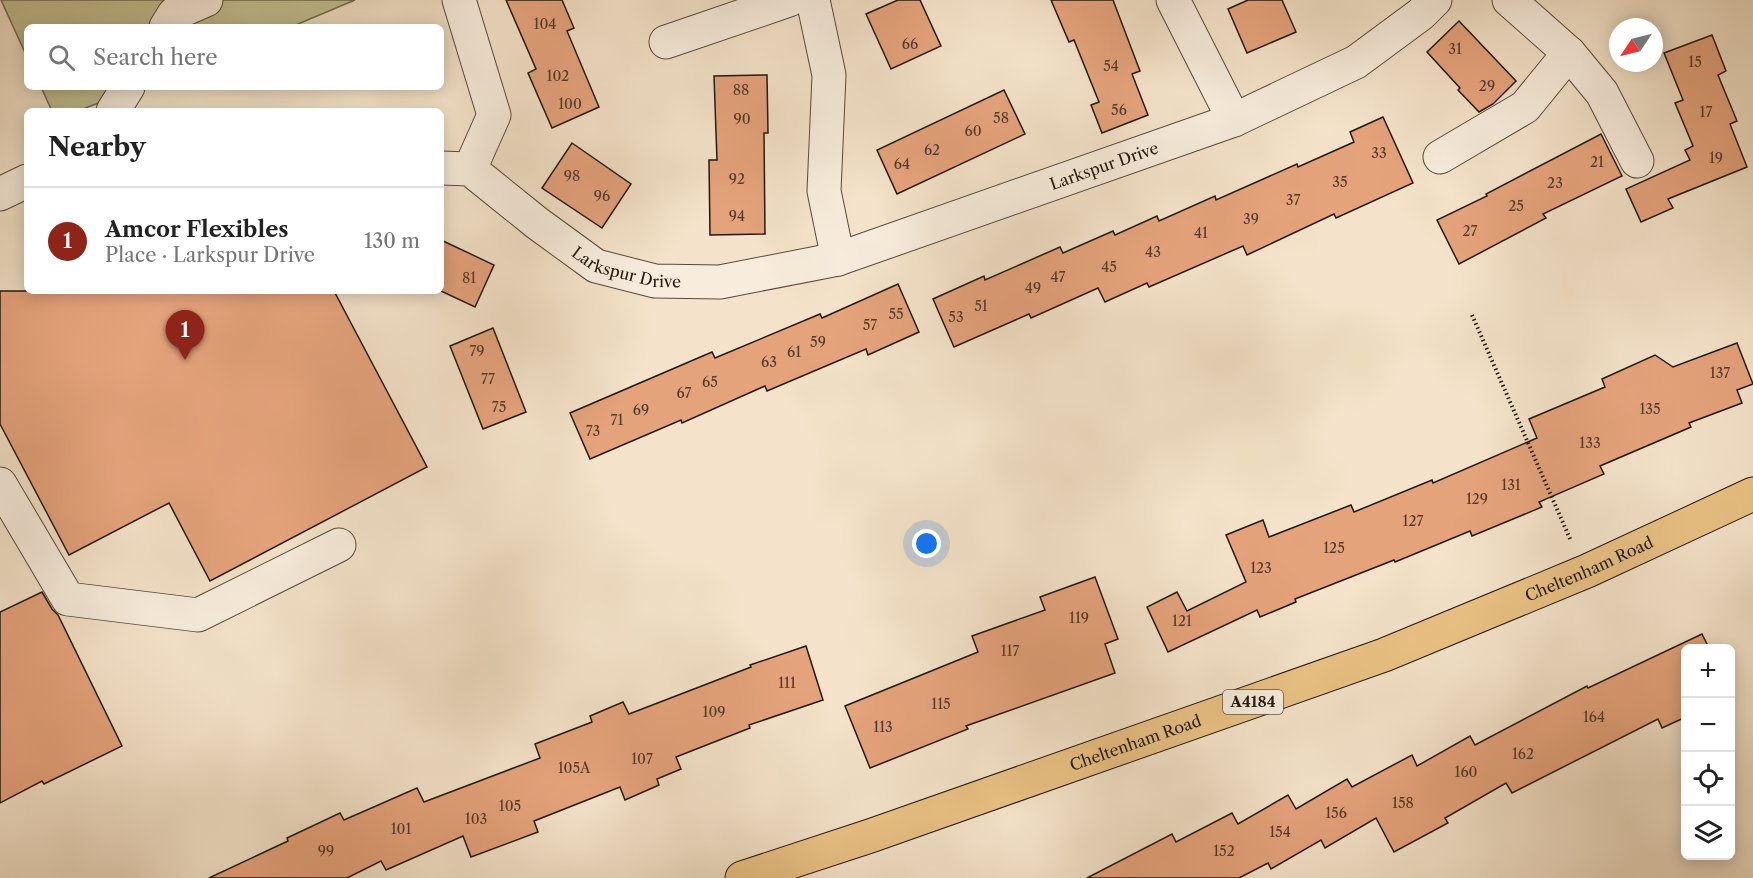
<!DOCTYPE html>
<html lang="en">
<head>
<meta charset="utf-8">
<style>
	:root { --surface:#fff; --page:#f6f6f6; --text:#222; --muted:#767676; --line:#e0e0e0; --accent:#8f2418 }
	body { margin:0; font-family:"Libre Caslon Text",serif; background:var(--page); color:var(--text) }
	.controls { position:absolute; right:18px; bottom:18px; display:grid; overflow:hidden; border-radius:9px; box-shadow:0 3px 15px #0003 }
	.controls button { width:54px; height:54px; display:grid; place-items:center; padding:0; border:0; border-bottom:2px solid var(--line); background:var(--surface); color:var(--text); font:30px sans-serif }
	.compass { position:absolute; left:1609px; top:18px; width:54px; height:54px; border-radius:50%; background:var(--surface); box-shadow:0 3px 15px #0003; rotate:235deg }
	.you { position:absolute; left:927px; top:544px; width:21px; height:21px; margin:-15px; border:4px solid #fff; border-radius:50%; background:#1a73e8; box-shadow:0 0 0 9px #1a73e833 }
	.badge { display:grid; place-items:center; width:39px; height:39px; border-radius:50%; background:var(--accent); color:#fff; font-size:20px; font-weight:700 }
	.pin { position:absolute; translate:-50% -50px; filter:drop-shadow(0 2px 3px #0008) }
	.pin::after { content:''; position:absolute; top:32px; width:21px; height:18px; background:inherit; clip-path:polygon(0 0,100% 0,50% 100%) }
	.list { margin:0; padding:0; list-style:none }
	h2 { display:flex; justify-content:space-between; align-items:center; height:78px; margin:0; padding:0 24px; font-size:26px }
	h2 small { font-size:20px; font-weight:400; color:var(--muted) }
	.list li { display:grid; grid-template-columns:39px 1fr auto; gap:18px; align-items:center; box-sizing:border-box; height:108px; padding:0 24px; border-top:2px solid var(--line) }
	.list b { display:block; font-size:22px; white-space:nowrap }
	.list p { margin:0; font-size:20px; white-space:nowrap; color:var(--muted) }
	.list em { font-size:20px; font-style:normal; color:var(--muted) }
	.icon { flex:none; width:33px; height:33px; fill:none; stroke:currentColor; stroke-width:2; stroke-linecap:round; stroke-linejoin:round }
	.map { position:relative; flex:none; width:1753px; height:878px; overflow:hidden }
	.search { position:absolute; background:var(--surface); box-shadow:0 3px 15px #0003; left:24px; top:24px; width:420px; height:66px; display:flex; align-items:center; gap:15px; box-sizing:border-box; padding:0 21px; border-radius:9px; color:var(--muted); font-size:22px }
	.panel { position:absolute; background:var(--surface); box-shadow:0 3px 15px #0003; left:24px; top:108px; width:420px; height:186px; border-radius:9px }
	.map>svg:first-child { display:block }
	.green { fill:#c3c192; stroke:#726c50; stroke-width:1.5 }
	.building { fill:#e5a37c; stroke:#21170d; stroke-width:1.5 }
	.lines { fill:none; stroke-linecap:round; stroke-linejoin:round }
	.minor-casing { stroke:#564a3c; stroke-width:35 }
	.major-casing { stroke:#21170d; stroke-width:35 }
	.path { stroke:#21170d; stroke-width:4; stroke-dasharray:1.5 3; stroke-linecap:butt }
	.minor { stroke:#f8eddd; stroke-width:33 }
	.major { stroke:#eac285; stroke-width:33 }
	.labels { text-anchor:middle; stroke-width:5; stroke-linejoin:round; paint-order:stroke }
	.number-label { font-size:14px; fill:#523a29 }
	.shield { fill:#f8eddd; stroke:#62574b; stroke-width:1.5 }
	.shield-label { font-size:15px; font-weight:bold; fill:#21170d }
	.street-label { font-size:16px; fill:#21170d; stroke:#f8eddd }
</style>
</head>
<body>
<div class="map">
<svg width="1753" height="878" viewBox="0 0 1753 878">
	<rect width="100%" height="100%" fill="#f4e3ca"/>
	<filter id="stains"><feTurbulence type="fractalNoise" baseFrequency=".00333" numOctaves="4"/><feColorMatrix values="0 0 0 0 .2 0 0 0 0 .09 0 0 0 0 .02 0 0 0 .5 -.17"/></filter>
	<radialGradient id="worn" r=".72"><stop offset=".6" stop-color="#630" stop-opacity="0"/><stop offset="1" stop-color="#630" stop-opacity=".3"/></radialGradient>
	<!-- green -->
	<g class="green">
		<path d="M1,0h354l-64,27h-264v30z"/>
		<path d="M41,87h98l-61,24h-26z"/>
	</g>
	<!-- building -->
	<g class="building">
		<path d="M506,0h56l12,28 -7,3 32,76 -47,21 -24,-55 8,-4z"/>
		<path d="M898,0h22l21,46 -50,23 -25,-55z"/>
		<path d="M1051,0h62l27,71 -8,3 16,41 -46,18 -11,-28 8,-3 -25,-62 -5,2z"/>
		<path d="M1248,0h34l14,32 -49,21 -19,-44z"/>
		<path d="M1459,21l57,60 -23,23 -14,8 -21,-22 2,-2 -33,-36z"/>
		<path d="M1712,35l14,36 -8,4 19,46 -7,3 17,43 -79,32 5,9 -32,14 -15,-33 64,-29 -5,-10 8,-4 -18,-43 8,-3 -19,-47z"/>
		<path d="M767,75l1,58h-4l1,101 -55,1 -1,-75h8l-3,-84z"/>
		<path d="M1004,90l21,44 -128,60 -20,-44z"/>
		<path d="M1383,117l30,66 -77,35 -2,-4 -87,41 -4,-9 -94,41 -2,-4 -42,19 -7,-14 -67,30 -2,-4 -75,33 -21,-48 51,-23 1,4 75,-33 3,6 50,-22 2,4 42,-19 2,5 56,-25 1,4 81,-36 1,3 56,-25 -4,-10z"/>
		<path d="M1601,134l21,42 -79,38 3,4 -87,46 -22,-44 50,-24 -1,-2z"/>
		<path d="M572,143l59,41 -29,44 -60,-40z"/>
		<path d="M441,240l53,25 -19,42 -34,-16z"/>
		<path d="M898,284l21,48 -51,23 -2,-6 -99,42 -2,-5 -83,37 -1,-3 -91,39 -20,-46 142,-61 3,6 105,-44 2,4z"/>
		<path d="M0,291h334l93,176 -217,114 -41,-78 -100,52 -69,-131z"/>
		<path d="M493,328l33,84 -43,17 -33,-83z"/>
		<path d="M1737,343l16,41 -16,6 5,13 -53,20 2,4 -91,39 4,8 -65,28 3,5 -70,29 -2,-5 -75,31 -1,-2 -99,39 1,3 -36,15 -3,-7 -89,42 -21,-45 30,-15 10,19 59,-29 -20,-47 37,-15 6,17 82,-32 3,7 78,-32 1,3 104,-45 -8,-19 76,-32 -3,-8 53,-24 18,12z"/>
		<path d="M1095,577l23,62 -13,5 10,29 -149,53 2,3 -98,39 -25,-62 133,-54 -6,-16 73,-26 -5,-13z"/>
		<path d="M42,592l10,17 6,6 64,131 -78,38 -2,-3 -42,22v-191z"/>
		<path d="M1702,634l7,14h-23v69l-24,11 -4,-9 -146,74 -6,-10 -61,35 3,5 -54,29 -18,-34 -51,30 -4,-8 -50,29 -3,-6 -29,15h-152l85,-44 4,8 56,-29 6,11 50,-29 8,14 51,-30 5,8 60,-32 5,11 53,-30 5,9 112,-59 1,2z"/>
		<path d="M806,646l17,54 -74,25 1,3 -74,29 5,12 -24,10 2,6 -34,15 -5,-13 -86,34 4,11 -67,25 -8,-21 -77,34 -5,-9 -34,17h-138l79,-37 -1,-3 53,-25 4,7 73,-32 7,14 116,-44 -5,-14 57,-22 -2,-6 33,-14 6,12 122,-47 -1,-2z"/>
	</g>
	<g class="lines">
		<defs>
			<g id="minor">
				<path d="M459,0l35,115 -24,54"/>
				<path d="M813,0l16,75 -5,116 14,68"/>
				<path d="M1173,0l61,120"/>
				<path d="M166,27l8,-13 32,-14"/>
				<path d="M666,42l123,-42"/>
				<path d="M1569,53l33,40 35,68"/>
				<path d="M113,111l15,-24"/>
				<path d="M1440,157l85,-50 44,-54 -60,-53"/>
				<path id="s1" d="M441,168l29,1 67,54 59,43 59,15 65,1 118,-23 396,-139 122,-58 65,-48 14,-14"/>
				<path d="M0,194l27,-13"/>
				<path d="M0,484l68,115 130,16 141,-70"/>
			</g>
			<g id="major">
				<path id="s2" d="M742,878l128,-42 514,-181 203,-84 166,-77"/>
			</g>
		</defs>
		<!-- minor casing -->
		<use href="#minor" class="minor-casing"/>
		<!-- major casing -->
		<use href="#major" class="major-casing"/>
		<!-- path -->
		<path class="path" d="M1472,315l99,226"/>
		<!-- minor -->
		<use href="#minor" class="minor"/>
		<!-- major -->
		<use href="#major" class="major"/>
	</g>
	<g class="labels">
		<!-- number labels -->
		<g class="number-label">
			<text x="545" y="29">104</text>
			<text x="910" y="49">66</text>
			<text x="1455" y="54">31</text>
			<text x="1695" y="67">15</text>
			<text x="1111" y="71">54</text>
			<text x="558" y="81">102</text>
			<text x="1487" y="91">29</text>
			<text x="741" y="95">88</text>
			<text x="570" y="109">100</text>
			<text x="1119" y="115">56</text>
			<text x="1706" y="117">17</text>
			<text x="1001" y="123">58</text>
			<text x="742" y="124">90</text>
			<text x="973" y="136">60</text>
			<text x="932" y="155">62</text>
			<text x="1379" y="158">33</text>
			<text x="1716" y="163">19</text>
			<text x="1597" y="167">21</text>
			<text x="902" y="169">64</text>
			<text x="572" y="181">98</text>
			<text x="737" y="184">92</text>
			<text x="1340" y="187">35</text>
			<text x="1555" y="188">23</text>
			<text x="602" y="201">96</text>
			<text x="1293" y="205">37</text>
			<text x="1516" y="211">25</text>
			<text x="737" y="221">94</text>
			<text x="1251" y="224">39</text>
			<text x="1470" y="236">27</text>
			<text x="1201" y="238">41</text>
			<text x="1153" y="257">43</text>
			<text x="1109" y="272">45</text>
			<text x="1058" y="282">47</text>
			<text x="469" y="283">81</text>
			<text x="1033" y="293">49</text>
			<text x="981" y="311">51</text>
			<text x="896" y="319">55</text>
			<text x="956" y="322">53</text>
			<text x="870" y="330">57</text>
			<text x="818" y="347">59</text>
			<text x="477" y="356">79</text>
			<text x="794" y="357">61</text>
			<text x="769" y="367">63</text>
			<text x="1720" y="378">137</text>
			<text x="488" y="384">77</text>
			<text x="710" y="387">65</text>
			<text x="684" y="398">67</text>
			<text x="499" y="412">75</text>
			<text x="1650" y="414">135</text>
			<text x="641" y="415">69</text>
			<text x="617" y="425">71</text>
			<text x="593" y="436">73</text>
			<text x="1590" y="448">133</text>
			<text x="1511" y="490">131</text>
			<text x="1477" y="504">129</text>
			<text x="1413" y="526">127</text>
			<text x="1334" y="553">125</text>
			<text x="1261" y="573">123</text>
			<text x="1079" y="623">119</text>
			<text x="1182" y="626">121</text>
			<text x="1010" y="656">117</text>
			<text x="787" y="688">111</text>
			<text x="941" y="709">115</text>
			<text x="714" y="717">109</text>
			<text x="1594" y="722">164</text>
			<text x="883" y="732">113</text>
			<text x="1523" y="759">162</text>
			<text x="642" y="764">107</text>
			<text x="574" y="773">105A</text>
			<text x="1466" y="777">160</text>
			<text x="1403" y="808">158</text>
			<text x="510" y="811">105</text>
			<text x="1336" y="818">156</text>
			<text x="476" y="824">103</text>
			<text x="401" y="834">101</text>
			<text x="1280" y="837">154</text>
			<text x="326" y="856">99</text>
			<text x="1224" y="856">152</text>
		</g>
		<!-- shield labels -->
		<rect class="shield" x="1223" y="690" width="60" height="24" rx="4.5"/>
		<g class="shield-label">
			<text x="1253" y="707">A4184</text>
		</g>
		<!-- street labels -->
		<g class="street-label">
			<text dy="6" stroke="none"><textPath href="#s1" startOffset="716">Larkspur Drive</textPath></text>
			<text dy="6" stroke="none"><textPath href="#s1" startOffset="218">Larkspur Drive</textPath></text>
			<text dy="6" stroke="none"><textPath href="#s2" startOffset="902">Cheltenham Road</textPath></text>
			<text dy="6" stroke="none"><textPath href="#s2" startOffset="416">Cheltenham Road</textPath></text>
		</g>
	</g>
	<rect width="100%" height="100%" filter="url(#stains)"/>
	<rect width="100%" height="100%" fill="url(#worn)"/>
</svg>
<div class="controls">
<button>+</button>
<button>−</button>
<button><svg class="icon" aria-label="locate" viewBox="0 0 24 24"><circle cx="12" cy="12" r="6"/><path d="M12 2v4M12 18v4M2 12h4M18 12h4"/></svg></button>
<button><svg class="icon" aria-label="layers" viewBox="0 0 24 24"><path d="M12 4l9 5-9 5-9-5zM3 14l9 5 9-5"/></svg></button>
</div>
<svg class="compass" viewBox="-18 -18 36 36"><path d="M0-13l5 13h-10z" fill="#e53935"/><path d="M0 13l5-13h-10z" fill="#767676"/></svg>
<div class="you"></div>
<div class="pin badge" style="left:185px;top:360px">1</div>
<div class="search"><svg class="icon" aria-label="search" viewBox="0 0 24 24"><circle cx="10" cy="10" r="6"/><path d="M15 15l6 6"/></svg>Search here</div>
<section class="panel">
<h2>Nearby<small></small></h2>
<ul class="list">
<li><span class="badge">1</span><div><b>Amcor Flexibles</b><p>Place · Larkspur Drive</p></div><em>130 m</em></li>
</ul>
</section>
</div>
</body>
</html>
